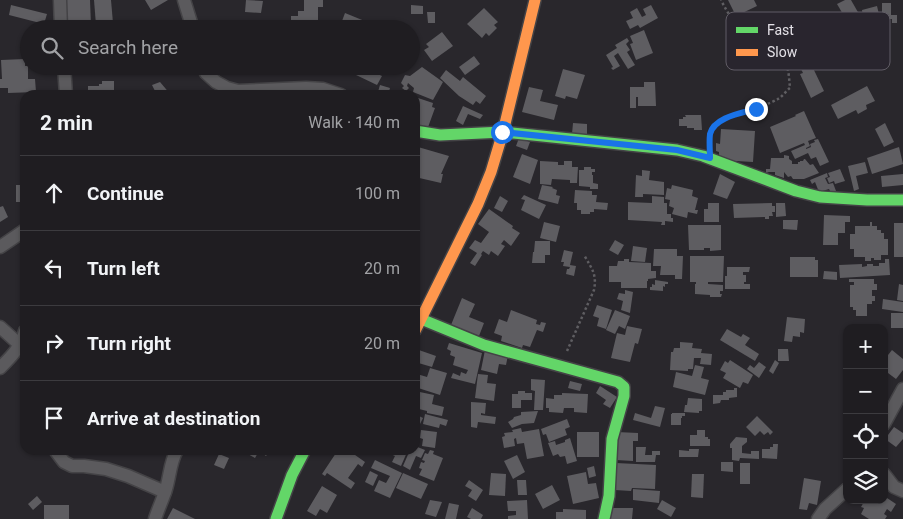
<!DOCTYPE html>
<html lang="en">
<head>
<meta charset="utf-8">
<style>
	:root { --surface:#1f1d21; --page:#27262a; --text:#f1f3f6; --muted:#a1a2a5; --line:#3c3b3f }
	body { margin:0; font-family:Roboto,sans-serif; background:var(--page); color:var(--text) }
	.controls { position:absolute; right:15px; bottom:15px; display:grid; overflow:hidden; border-radius:10px; box-shadow:0 1px 4px #0004 }
	.controls button { width:45px; height:45px; display:grid; place-items:center; padding:0; border:0; border-bottom:1px solid var(--line); background:var(--surface); color:var(--text); font:25px sans-serif }
	.stop { position:absolute; width:15px; height:15px; margin:-11px; border:4px solid #1a73e8; border-radius:50%; background:#fff }
	.stop.end { background:#1a73e8; border-color:#fff; box-shadow:0 1px 5px #0008 }
	.list { margin:0; padding:0; list-style:none }
	h2 { display:flex; justify-content:space-between; align-items:center; height:65px; margin:0; padding:0 20px; font-size:21px }
	h2 small { font-size:16px; font-weight:400; color:var(--muted) }
	.list li { display:grid; grid-template-columns:32px 1fr auto; gap:15px; align-items:center; box-sizing:border-box; height:75px; padding:0 20px; border-top:1px solid var(--line) }
	.list b { display:block; font-size:19px; white-space:nowrap }
	.list em { font-size:16px; font-style:normal; color:var(--muted) }
	.icon { flex:none; width:28px; height:28px; fill:none; stroke:currentColor; stroke-width:2; stroke-linecap:round; stroke-linejoin:round }
	.map { position:relative; flex:none; width:903px; height:519px; overflow:hidden }
	.search { position:absolute; background:var(--surface); box-shadow:0 1px 4px #0004; left:20px; top:20px; width:400px; height:55px; display:flex; align-items:center; gap:12px; box-sizing:border-box; padding:0 18px; border-radius:28px; color:var(--muted); font-size:19px }
	.panel { position:absolute; background:var(--surface); box-shadow:0 1px 4px #0004; left:20px; top:90px; width:400px; height:365px; border-radius:15px }
	.map>svg:first-child { display:block }
	.building { fill:#5e5d61 }
	.lines { fill:none; stroke-linecap:round; stroke-linejoin:round }
	.street-casing { stroke:#444346; stroke-width:15 }
	.fast-casing { stroke:#444346; stroke-width:14 }
	.slow-casing { stroke:#444346; stroke-width:14 }
	.path { stroke:#5f5e62; stroke-width:2.5; stroke-dasharray:2.5 2.5; stroke-linecap:butt }
	.street { stroke:#5b5a5d; stroke-width:12 }
	.fast { stroke:#63d668; stroke-width:11 }
	.slow { stroke:#ff974d; stroke-width:11 }
	.route { stroke:#1a73e8; stroke-width:6 }
	.key { fill:#29252e; stroke:#615d66; stroke-width:1 }
	.key-label { font-size:14px; fill:#e4e1e7 }
</style>
</head>
<body>
<div class="map">
<svg width="903" height="519" viewBox="0 0 903 519">
	<rect width="100%" height="100%" fill="#29272c"/>
	<!-- building -->
	<g class="building">
		<path d="M63,0h27l1,26h-28z"/>
		<path d="M94,0h17l2,23 -17,2z"/>
		<path d="M145,0h23l-17,10z"/>
		<path d="M246,0l17,1 -2,12 -16,-1z"/>
		<path d="M304,0h19v7h-5v21h-27v-12h7v-5h6z"/>
		<path d="M728,0h26l3,6 -21,10z"/>
		<path d="M845,0h6l8,14 -12,7 -10,-17z"/>
		<path d="M882,3h9v12h6v8h-5v-4h-3v3h-7z"/>
		<path d="M11,5l36,9 -3,10 -35,-9z"/>
		<path d="M411,5l12,1v8h-12z"/>
		<path d="M651,5l7,13 -18,10 -2,-3 -8,4 -4,-8 7,-3 -3,-6 7,-4 5,9 4,-2 -3,-6z"/>
		<path d="M877,6l5,21 -12,2 -3,-13 -4,1 -1,-7z"/>
		<path d="M484,8l14,14 -4,3 3,3 -8,8 -3,-3 -4,5 -15,-14z"/>
		<path d="M427,12h8v11h-7z"/>
		<path d="M345,13l27,11 -2,5h-31z"/>
		<path d="M210,24l29,2v3h-30z"/>
		<path d="M644,30l9,23 -17,7 -6,-16 3,-1 -3,-7z"/>
		<path d="M442,32l11,14 -21,15 -8,-11 5,-3 -3,-3z"/>
		<path d="M627,38l2,3 -3,3 4,6 -3,2 8,13 -7,4 -10,-16 -4,3 6,10 -7,4 -2,-2 2,-1 -7,-12 11,-7 -2,-3z"/>
		<path d="M474,56l6,8 -15,11 -6,-8z"/>
		<path d="M25,59v7h3v13h7l1,13 -28,1v-5h-8v-9h2l-1,-19z"/>
		<path d="M290,66h21l1,7h-22z"/>
		<path d="M328,66h13l-8,9 -8,-6z"/>
		<path d="M357,66h4l21,10 -5,9 -23,-11z"/>
		<path d="M808,66l1,4 4,-2 11,23 -13,7 -11,-24 3,-1 -2,-4z"/>
		<path d="M422,67l21,15 -10,18 -20,-8 1,-4 -6,-5 -1,3 2,2 -3,3 -4,-3 2,-2 -3,-3 4,-8 5,1z"/>
		<path d="M563,69l22,6 -8,24 -11,-3 -1,3 -10,-3z"/>
		<path d="M446,70l14,11 3,-4 23,19 -6,8 -4,-3 -3,4 -14,-9 -19,-18z"/>
		<path d="M102,81h12v12h-13v2h-13v-9h11v-2h3z"/>
		<path d="M160,82l11,13h-14l-5,-10z"/>
		<path d="M644,82h11l1,24h-18v-9h-2v11h-6v-21h14z"/>
		<path d="M380,85l10,3 -2,7h-11z"/>
		<path d="M867,86l8,15 -9,4 1,4 -9,5 -2,-4 -18,9 -7,-14z"/>
		<path d="M529,87l14,3 -3,11 18,4 -4,15 -32,-8z"/>
		<path d="M415,97l18,6 -1,4 3,1 -8,22 -12,-5z"/>
		<path d="M463,106l20,9 -3,4 -12,-5 -5,11 -7,-4z"/>
		<path d="M804,111l12,27 -8,3 2,5 -4,2v1l5,-2 -1,-3 5,-2 -1,-2 4,-1 11,23 -9,4 -4,-9 -5,2 -3,-6 -13,6 -4,-8 14,-6 -1,-2 -24,10 -10,-26 26,-11 -1,-1z"/>
		<path d="M685,115h16l1,15h-8v-2h-7v-2h-8v-7h4v-2h3z"/>
		<path d="M573,123l14,1v10h-15z"/>
		<path d="M885,123l9,19 -10,5 -9,-18z"/>
		<path d="M721,129l34,2 -2,31 -34,-2v-8l-3,-1v-8l4,1z"/>
		<path d="M519,138l11,4 -3,8 -11,-4z"/>
		<path d="M418,147l31,9 -8,18h2l-2,9 -26,-6v-20z"/>
		<path d="M899,147l4,17 -31,10 -5,-16z"/>
		<path d="M522,154l16,6 -8,24 -17,-7z"/>
		<path d="M784,155l5,1v3l3,2v3h6v-2h2v-1h3l1,-2h1l5,6 3,-1 6,9 -15,6h-11l-2,-3 -3,1 -4,-5v6l-9,-3v-3h-6l-3,1v-4h4l1,-11h13z"/>
		<path d="M540,161l18,1v3h6v-4h8v6h6l-1,16h-7v-3l-18,-1 -1,6 -11,-1z"/>
		<path d="M865,162l3,11 -12,3 3,13 -5,2 -6,-25z"/>
		<path d="M584,167h7v2h4v3h-3v3h1v8l5,1v5h-8v-2l-11,-1v-16h5z"/>
		<path d="M840,169l5,12 -10,3 -1,-3 -5,2 -2,-5 3,-1 -2,-4z"/>
		<path d="M642,170l8,1 -1,9 15,2v13l-21,-1v3h-8l1,-22 6,1z"/>
		<path d="M827,173l1,4 -3,1 3,6 5,-1 3,8 -5,2 -2,-4 -10,3 -4,-10 -3,2 -2,-4z"/>
		<path d="M720,174l15,8 -8,17 -14,-5z"/>
		<path d="M903,174v11l-21,2 -1,-11z"/>
		<rect x="16" y="185" width="9" height="17"/>
		<path d="M542,185l11,2 -1,1 5,2 -1,5 4,1 -2,8 -20,-5z"/>
		<path d="M672,185l21,5 -1,6 6,2 -3,12h3l-1,4 -9,-2 -1,6 -15,-4 2,-6 -5,-2 1,-6 -5,-1 2,-11 4,1z"/>
		<path d="M575,190l17,1v4h5l-1,7 12,1 -1,7 -13,-1v3h-4v2h-9v-4h-4v-7h-3z"/>
		<path d="M524,195l22,10 -7,14 -18,-9 4,-10 -4,-1z"/>
		<path d="M500,196l8,5 -6,11 -8,-4z"/>
		<path d="M652,196l12,1v6h3v11h4v4h2v4l-8,-1v4h-4l1,-3 -34,-2v-18l24,1z"/>
		<path d="M708,203h11v19h-15v-13h4z"/>
		<path d="M772,203v3h3v6h-3l1,4h-4v3h-4v-2l-31,1 -1,-14z"/>
		<path d="M776,203h9l1,13 -10,1z"/>
		<path d="M3,206l5,11 -8,5v-15z"/>
		<path d="M489,209l24,17 -1,2 8,5 -9,13 -7,-6 -3,4 4,2 -7,10 -7,-5 -2,4 -6,-4 -2,3 1,1 -7,11 -5,-3 7,-10 -8,-5 6,-8 6,3 8,-11 -11,-8z"/>
		<path d="M824,215l26,1v6h-5v11h-7v12h-15z"/>
		<path d="M783,220h15l-1,10 -14,-1z"/>
		<path d="M544,222l16,4 -4,16 -16,-4z"/>
		<path d="M870,222h2v4h5v4h4v3h3v6h4v16h-7v5h-7v-2h-3v3h-6v-4h-11v-8h-4v-15h5v-8h15z"/>
		<rect x="894" y="223" width="9" height="34"/>
		<path d="M688,225h33v25l-11,1v-3h-6v2h-15z"/>
		<path d="M615,240l9,5 -6,10 -9,-5z"/>
		<path d="M535,241h15v14h-5v8h-13l1,-11h1z"/>
		<path d="M633,246l14,2 -2,14 -14,-1z"/>
		<path d="M654,249h23v7h6l-1,23h-7v-4h-15l1,-9h-8z"/>
		<path d="M564,250l9,2 -3,13 6,1 -2,10 -8,-2 1,-5h2l1,-2 -7,-1 1,-4h-3z"/>
		<path d="M690,256h34l-1,26h-15v2l15,1v6h-3v3h2l-1,3h-11v-2l-15,-1v-10h1v-2h-6z"/>
		<path d="M790,257h25v3h3v17h-28z"/>
		<path d="M624,259h5v3l22,1v8h5v7l-8,1v2h-1v7h-26v-6h-12v-16h8l1,-5h6z"/>
		<path d="M885,259h4l1,16 -50,3 -1,-13 23,-1v3l5,-1v-2h6v2h6v-3h6z"/>
		<path d="M727,267h23l-1,5h-6v3h3v7h-2v2h6v5h-25v-13h2z"/>
		<path d="M824,271l13,1v8l-14,-1z"/>
		<path d="M849,279h25v5h3v6h-5v6h3v5h-3v3h-5v12h-11v-6h-3v-3h-3v-22h4v-3h-5z"/>
		<path d="M655,280l13,2v2h-3v3l-2,-1v5l-13,-1v-3h2v-3l3,1z"/>
		<path d="M899,284l4,1v16l-6,-1z"/>
		<path d="M625,290l8,2 -3,21 -9,-3 2,-9 -6,-2 2,-6 6,1z"/>
		<path d="M462,298l13,6 -6,13 15,6 -5,13 -28,-11z"/>
		<path d="M883,299l20,3v10l-21,-3z"/>
		<path d="M597,305l15,5 -6,19 -9,-3 2,-8 -6,-2z"/>
		<path d="M511,310l26,10 -1,4 4,1 1,-3 5,1 -3,9 -6,-2 -7,17 -7,-2 -1,3 -21,-7 1,-5 -8,-3 5,-14 8,3z"/>
		<path d="M615,310l15,6 -5,13 -6,-3 -4,8 -9,-4z"/>
		<rect x="891" y="313" width="12" height="15"/>
		<path d="M787,317l18,2 -1,14 -4,-1v5l-7,-1 -1,6 -8,-1z"/>
		<path d="M627,326l15,3 -4,15 -3,-1 -5,19 -19,-4 6,-25 8,2z"/>
		<path d="M727,329l14,8 2,-3 7,4 -5,7 14,9 -4,7 -35,-21z"/>
		<path d="M680,342l13,1 -1,5 10,1 -1,4 11,1 -1,11 -11,-1 1,-6h-7l-1,11h-5v2l-18,-1 1,-18h2l1,-4h6z"/>
		<path d="M449,343l33,10 -7,31 -24,-6 2,-5 7,3 1,-4 5,2 2,-4 -15,-5 2,-8 -5,-2 1,-4 -4,-2z"/>
		<path d="M416,349l20,7 -4,11 -17,-5z"/>
		<path d="M778,349h10l1,12h-11z"/>
		<path d="M485,350l23,5 -2,10 -7,-1 -2,10 -16,-4z"/>
		<path d="M892,350l11,9v11l-7,9 -12,-9v-10z"/>
		<path d="M730,360l23,15 -5,9 -5,-2 -3,6 -17,-10 3,-5 -6,-3 5,-9 3,2z"/>
		<path d="M775,360l4,3 -6,11 -4,-3z"/>
		<path d="M759,362l7,5 -7,11 -12,-9 3,-4 4,3z"/>
		<path d="M695,365l9,2 -3,11 8,2 -4,15 -32,-8 3,-15 16,4z"/>
		<path d="M430,368l17,5 -7,22 -25,-8v-6l2,-7 10,3z"/>
		<path d="M478,374l10,1 -1,8 9,1 -2,17 -19,-3z"/>
		<path d="M531,379l14,1 -2,30h-9l1,-19 -4,-1z"/>
		<path d="M570,381l12,3 -2,7 -12,-3z"/>
		<path d="M600,386l17,11 -7,11 -7,-4 3,-4 -10,-7z"/>
		<path d="M734,388h3v9l-8,1v2h-8l-1,3 -7,1v-9h10v-3h3v-2h8z"/>
		<path d="M415,391l19,4 -2,9 12,3 -2,9 -15,-3v-2l-12,-3 1,-9h-1z"/>
		<path d="M518,391h7v2h7v7h-11v8h-9v-14h6z"/>
		<path d="M562,393l26,1 -1,19 -13,-1v-4h-10l-1,5 -14,-1v-4h-3v-10l8,1v-4h8z"/>
		<path d="M688,398l14,1v12h-3v2l-15,-1 1,-7h2z"/>
		<path d="M471,402l15,1 -1,11 -4,-1v2l15,2 -1,7 -17,-2 -1,6 -6,-1z"/>
		<path d="M655,406l10,2 -5,19 -27,-7 2,-7 16,5z"/>
		<path d="M538,411l-4,12 -12,1 -10,4 -4,-6 5,-3 1,-2 7,-2v-3z"/>
		<path d="M672,413h13v3h-3v2h-1v7h-10v-11h1z"/>
		<path d="M415,414l8,4 -8,16z"/>
		<path d="M425,414l23,6 -2,6 -6,-2 -1,4 -16,-4z"/>
		<path d="M757,416l16,16 -3,3 -2,-3 -4,3 -4,-4 -5,5 -9,-9z"/>
		<path d="M567,419l3,8 -5,2 2,6 -18,7 -3,-8 -3,1 -2,-6z"/>
		<path d="M894,427l9,6v6l-7,8 -11,-8z"/>
		<path d="M521,428l1,4 17,-3 5,27 -17,3 -3,-16 -7,1 -1,-6 -2,1 1,7 -11,2 -2,-11 3,-1 -1,-3 9,-1 -1,-2z"/>
		<path d="M421,430l16,2 -2,16 -13,-2 1,-7 -3,-1z"/>
		<path d="M697,430h8v7h3v2h2v7h-20v-11h7z"/>
		<rect x="577" y="432" width="22" height="25"/>
		<path d="M617,432l21,1v8h-5v20l-17,-1z"/>
		<path d="M736,437l11,1v4l-5,4v7l9,1v-3h8v8l-19,-1 -1,3 -7,-1v-12h-2v-4z"/>
		<path d="M570,438l7,23 -10,3 -2,-8 -5,1 -2,-3 -5,2 -5,-13 7,-2 1,4 9,-3v-2z"/>
		<path d="M773,444h5l-1,15 -15,-1v-9h8v-2h3z"/>
		<path d="M415,446l10,4 -4,8 -5,-2 -6,14 -7,-4 7,-16h5z"/>
		<path d="M636,447h10l-1,8h7v-4h8v4h-4l-1,7h-19z"/>
		<path d="M689,449h10l-1,8h-19v-7l10,1z"/>
		<path d="M248,450h23l-5,6 -7,-5 -4,7 -9,-5z"/>
		<path d="M338,450h10l17,12 -3,5 -4,-3 -10,14 7,5 -4,6 -24,-16 -2,3 -3,-2z"/>
		<path d="M389,450h19l-7,16 -9,-4 3,-6 -7,-3z"/>
		<path d="M430,450l4,1 -1,3 10,4 -9,23 -15,-6 3,-6 -3,-1 2,-6 3,1 1,-2 -3,-1 3,-7 3,1z"/>
		<path d="M219,454l10,4 -5,11 -10,-4z"/>
		<path d="M517,455l8,17 -12,7 -9,-18z"/>
		<path d="M375,460l27,13 -12,25 -16,-7 5,-11 7,3 4,-7 -19,-8z"/>
		<path d="M721,462h12v10l-12,-1z"/>
		<path d="M616,463l40,2 -1,24 -23,-1 -1,3 -16,-1z"/>
		<rect x="740" y="463" width="10" height="21"/>
		<path d="M594,466l2,10 -7,2 -2,-10z"/>
		<path d="M370,471l8,4 -5,11 -8,-4z"/>
		<path d="M586,472l2,12 8,-1 3,15 -26,6 -6,-28z"/>
		<path d="M403,473l25,11 -7,15 -25,-11z"/>
		<path d="M491,473l15,1 -1,22 -16,-1z"/>
		<path d="M692,474h12l-1,24 -12,-1z"/>
		<path d="M804,478l17,3 -4,24 -8,-2 -2,7 -8,-1z"/>
		<path d="M469,480l14,10 -7,11 -8,-5 4,-6 -7,-4z"/>
		<path d="M517,480h9l1,15h-9z"/>
		<path d="M552,485l8,15 -17,9 -8,-15z"/>
		<path d="M322,486l15,9 -10,18 -7,-4 -4,7 -9,-5z"/>
		<path d="M633,489l27,2 -1,12 -26,-3z"/>
		<path d="M37,496l5,6 -9,8 -5,-6z"/>
		<path d="M884,496l12,8 -5,8 -4,-3 -3,5 3,2 -2,3h-16l-8,-5 3,-6 -3,-1 4,-7h19z"/>
		<path d="M430,500l12,2 -6,15 -11,-3z"/>
		<path d="M527,500l1,19h-20v-3l8,-1v-4h-8l-1,-10z"/>
		<path d="M662,500l14,8 -5,9 -14,-8z"/>
		<path d="M449,503l10,2 -3,14h-11z"/>
		<rect x="44" y="505" width="25" height="14"/>
		<path d="M173,508l22,11h-28z"/>
		<path d="M472,508l11,7 -2,4h-10l-4,-2z"/>
		<path d="M608,508h25l-1,11h-24z"/>
		<path d="M563,509l23,1v9h-30v-7h7z"/>
	</g>
	<g class="lines">
		<defs>
			<g id="street">
				<path d="M60,0l1,29"/>
				<path d="M184,0l9,29"/>
				<path d="M64,66l2,29"/>
				<path d="M203,66l3,7 10,9 11,6 11,3 68,-3 17,1 18,6"/>
				<path d="M0,247l25,-17"/>
				<path d="M0,327l20,18 5,2"/>
				<path d="M0,368c11,-11 22,-22 25,-37"/>
				<path d="M884,424l19,-35"/>
				<path d="M55,450l9,12 8,4h12l22,3 22,7 37,16"/>
				<path d="M884,474l10,13 9,4"/>
				<path d="M155,519c3,-10 8,-20 11,-30 4,-13 4,-27 11,-39"/>
				<path d="M818,519l7,-10 22,-20"/>
			</g>
			<g id="fast">
				<path d="M415,131l25,4 63,-3 174,18 26,6 93,35 24,6 47,3h36"/>
				<path d="M421,319l63,26 134,37 6,5v9l-12,43 -3,57 -5,23"/>
				<path d="M276,519l16,-44 13,-25"/>
			</g>
			<path id="slow" d="M415,331l63,-127 13,-32 12,-40 32,-132"/>
		</defs>
		<!-- street casing -->
		<use href="#street" class="street-casing"/>
		<!-- fast casing -->
		<use href="#fast" class="fast-casing"/>
		<!-- slow casing -->
		<use href="#slow" class="slow-casing"/>
		<!-- path -->
		<g class="path">
			<path d="M710,142c0,-6 0,-11 4,-15 8,-12 49,-19 64,-28 5,-3 8,-8 12,-11 -1,-10 -1,-21 -7,-31 -6,-9 -29,-20 -38,-26 -12,-9 -18,-19 -24,-31"/>
			<path d="M567,351l27,-61c3,-16 -2,-21 -10,-35"/>
		</g>
		<!-- street -->
		<use href="#street" class="street"/>
		<!-- fast -->
		<use href="#fast" class="fast"/>
		<!-- slow -->
		<use href="#slow" class="slow"/>
	</g>
	<g class="lines">
		<!-- route -->
		<path class="route" d="M502,132l175,18 33,8c0,-7 -1,-16 0,-24 4,-17 32,-21 46,-25"/>
	</g>
	<!-- legend -->
	<rect x="726" y="12" width="164" height="58" rx="8" class="key"/>
	<rect x="736" y="27" width="22" height="6" fill="#63d668"/>
	<rect x="736" y="49" width="22" height="7" fill="#ff974d"/>
	<g class="key-label">
		<text x="767" y="35">Fast</text>
		<text x="767" y="57">Slow</text>
	</g>
</svg>
<div class="controls">
<button>+</button>
<button>−</button>
<button><svg class="icon" aria-label="locate" viewBox="0 0 24 24"><circle cx="12" cy="12" r="6"/><path d="M12 2v4M12 18v4M2 12h4M18 12h4"/></svg></button>
<button><svg class="icon" aria-label="layers" viewBox="0 0 24 24"><path d="M12 4l9 5-9 5-9-5zM3 14l9 5 9-5"/></svg></button>
</div>
<div class="stop" style="left:502px;top:132px"></div>
<div class="stop end" style="left:756px;top:109px"></div>
<div class="search"><svg class="icon" aria-label="search" viewBox="0 0 24 24"><circle cx="10" cy="10" r="6"/><path d="M15 15l6 6"/></svg>Search here</div>
<section class="panel">
<h2>2 min<small>Walk · 140 m</small></h2>
<ul class="list">
<li><svg class="icon" aria-label="ahead" viewBox="0 0 24 24"><path d="M12 20V5M6 11l6-6 6 6"/></svg><div><b>Continue</b></div><em>100 m</em></li>
<li><svg class="icon" aria-label="left" viewBox="0 0 24 24"><path d="M17 20v-9H6M10 6l-5 5 5 5"/></svg><div><b>Turn left</b></div><em>20 m</em></li>
<li><svg class="icon" aria-label="right" viewBox="0 0 24 24"><path d="M7 20v-9h11M14 6l5 5-5 5"/></svg><div><b>Turn right</b></div><em>20 m</em></li>
<li><svg class="icon" aria-label="arrive" viewBox="0 0 24 24"><path d="M6 21V4h12l-3 4 3 4H6"/></svg><div><b>Arrive at destination</b></div></li>
</ul>
</section>
</div>
</body>
</html>
